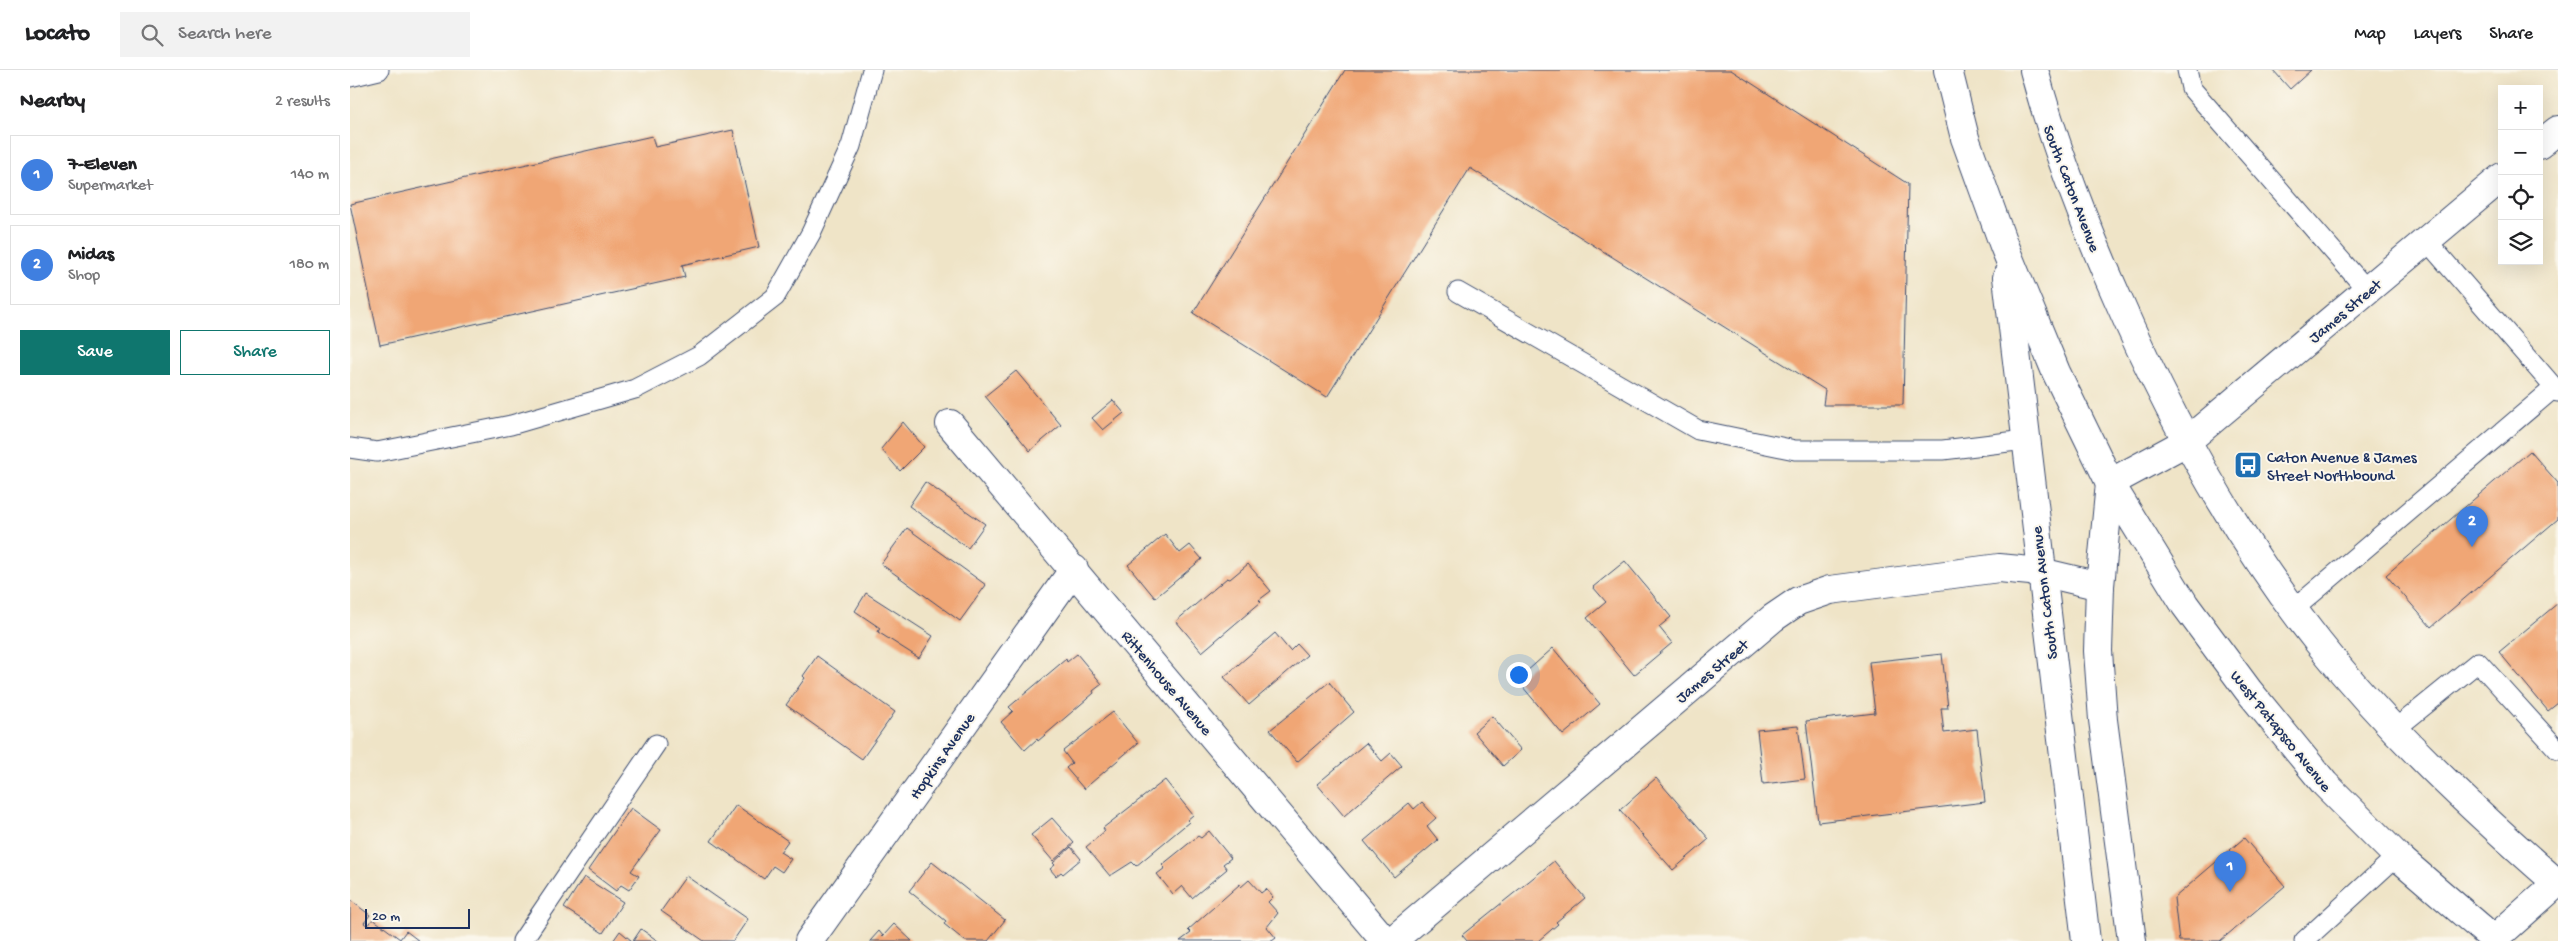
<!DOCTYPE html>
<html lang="en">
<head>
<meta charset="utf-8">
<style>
	:root { --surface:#fff; --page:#f2f2f2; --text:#202124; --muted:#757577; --line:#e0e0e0; --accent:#0f766e }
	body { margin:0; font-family:"Gochi Hand",sans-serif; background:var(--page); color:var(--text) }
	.controls { position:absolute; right:15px; top:15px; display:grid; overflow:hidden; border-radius:0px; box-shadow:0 5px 20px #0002 }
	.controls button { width:45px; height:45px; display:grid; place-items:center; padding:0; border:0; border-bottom:1px solid var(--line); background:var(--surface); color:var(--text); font:25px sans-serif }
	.scale { position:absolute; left:15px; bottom:12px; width:105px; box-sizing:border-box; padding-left:5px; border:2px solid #1b2f5e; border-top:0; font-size:14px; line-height:18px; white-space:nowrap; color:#1b2f5e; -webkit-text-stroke:4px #fbf7ec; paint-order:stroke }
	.you { position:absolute; left:1168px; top:604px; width:18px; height:18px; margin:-12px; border:4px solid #fff; border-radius:50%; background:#1a73e8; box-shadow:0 0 0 8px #1a73e833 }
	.badge { display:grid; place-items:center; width:32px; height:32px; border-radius:50%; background:var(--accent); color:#fff; font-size:16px; font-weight:700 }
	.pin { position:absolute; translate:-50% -41px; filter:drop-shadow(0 1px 2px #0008) }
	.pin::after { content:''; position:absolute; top:26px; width:18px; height:15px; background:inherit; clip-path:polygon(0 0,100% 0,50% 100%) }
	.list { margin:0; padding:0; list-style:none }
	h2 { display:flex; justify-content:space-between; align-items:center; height:65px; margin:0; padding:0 20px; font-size:21px }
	h2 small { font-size:16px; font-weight:400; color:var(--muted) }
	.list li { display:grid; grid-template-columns:32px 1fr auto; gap:15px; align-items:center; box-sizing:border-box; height:80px; margin:0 10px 10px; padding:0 10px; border:1px solid var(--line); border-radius:0px }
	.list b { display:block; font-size:19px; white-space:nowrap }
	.list p { margin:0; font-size:16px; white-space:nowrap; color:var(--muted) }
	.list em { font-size:16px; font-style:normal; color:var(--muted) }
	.actions { display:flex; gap:10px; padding:15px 20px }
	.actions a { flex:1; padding:11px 0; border:1px solid var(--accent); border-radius:0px; text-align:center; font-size:18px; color:var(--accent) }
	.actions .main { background:var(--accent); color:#fff }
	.icon { flex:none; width:28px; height:28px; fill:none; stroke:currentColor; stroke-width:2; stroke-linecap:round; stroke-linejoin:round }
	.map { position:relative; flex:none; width:2208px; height:871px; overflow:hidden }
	header { display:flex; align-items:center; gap:30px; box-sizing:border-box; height:70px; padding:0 25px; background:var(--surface); border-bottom:1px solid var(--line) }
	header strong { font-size:24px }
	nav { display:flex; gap:28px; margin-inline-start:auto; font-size:18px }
	.search { width:350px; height:45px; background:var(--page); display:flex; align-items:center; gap:12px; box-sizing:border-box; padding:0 18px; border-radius:0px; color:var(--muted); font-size:19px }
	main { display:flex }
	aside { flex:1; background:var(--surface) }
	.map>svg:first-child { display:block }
	.building { fill:#f0a675 }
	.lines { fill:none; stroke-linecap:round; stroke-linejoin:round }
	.service-casing { stroke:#3b4a6e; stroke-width:21 }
	.minor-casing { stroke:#3b4a6e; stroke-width:30 }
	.primary-casing { stroke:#3b4a6e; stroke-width:30 }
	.service { stroke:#fff; stroke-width:19 }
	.minor { stroke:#fff; stroke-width:28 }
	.primary { stroke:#fff; stroke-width:28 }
	.labels { text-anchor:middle; stroke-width:4; stroke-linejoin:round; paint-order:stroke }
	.street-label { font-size:16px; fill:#1b2f5e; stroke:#fbf7ec }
	.poi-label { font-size:16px; fill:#1b2f5e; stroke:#fbf7ec; text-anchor:start }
</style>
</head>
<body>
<header>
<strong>Locato</strong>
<div class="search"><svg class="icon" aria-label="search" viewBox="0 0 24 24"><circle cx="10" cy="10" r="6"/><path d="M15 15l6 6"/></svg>Search here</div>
<nav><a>Map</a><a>Layers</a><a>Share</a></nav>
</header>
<main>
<aside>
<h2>Nearby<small>2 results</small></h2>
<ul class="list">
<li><span class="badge" style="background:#3f7fe0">1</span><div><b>7-Eleven</b><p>Supermarket</p></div><em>140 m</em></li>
<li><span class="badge" style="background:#3f7fe0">2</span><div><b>Midas</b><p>Shop</p></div><em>180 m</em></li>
</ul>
<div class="actions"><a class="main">Save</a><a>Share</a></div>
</aside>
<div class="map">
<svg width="2208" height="871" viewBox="0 0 2208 871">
	<rect width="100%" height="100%" fill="#fbf7ec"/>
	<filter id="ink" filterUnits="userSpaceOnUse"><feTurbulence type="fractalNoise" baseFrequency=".02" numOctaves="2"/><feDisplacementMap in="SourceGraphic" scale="10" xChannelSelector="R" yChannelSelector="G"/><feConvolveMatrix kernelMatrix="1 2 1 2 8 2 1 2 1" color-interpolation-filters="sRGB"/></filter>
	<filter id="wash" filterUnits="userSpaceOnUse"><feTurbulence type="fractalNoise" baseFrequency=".0096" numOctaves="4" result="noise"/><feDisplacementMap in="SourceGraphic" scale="20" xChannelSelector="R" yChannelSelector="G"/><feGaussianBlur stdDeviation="1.12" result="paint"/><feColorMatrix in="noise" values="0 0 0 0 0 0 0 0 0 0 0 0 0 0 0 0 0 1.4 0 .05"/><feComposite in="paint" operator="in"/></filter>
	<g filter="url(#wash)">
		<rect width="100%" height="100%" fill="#efe4c7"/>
		<g id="blocks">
			<!-- building -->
			<g class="building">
				<path d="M995,0h386l177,114 -5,221h-80l2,-15 -355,-222 -143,229 -134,-84z"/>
				<path d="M1923,0h38l-21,19z"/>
				<path d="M383,60l26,117 -77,18 3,12 -305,68 -30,-141 302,-68 3,11z"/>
				<path d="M666,301l45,54 -31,26 -45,-55z"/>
				<path d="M763,330l11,13 -21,17 -11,-12z"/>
				<path d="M553,352l21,25 -24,24 -19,-22z"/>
				<path d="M2180,381l28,32v36l-127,108 -45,-52z"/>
				<path d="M575,412l60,42 -17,24 -59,-42z"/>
				<path d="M557,458l79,57 -26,36 -79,-57z"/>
				<path d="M815,464l15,19 10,-8 12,14 -47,39 -27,-33z"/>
				<path d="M1275,491l46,56 -12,10 13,16 -38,32 -47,-57 19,-16 -13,-15z"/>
				<path d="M898,494l23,27 -12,9 2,2 -59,50 -26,-31 51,-43 3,1z"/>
				<path d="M516,523l67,43 -14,22 -41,-26 2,-4 -25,-17z"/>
				<path d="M2208,533v100l-10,8 -49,-59z"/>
				<path d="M925,563l15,18 7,-7 10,11 -58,50 -25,-28z"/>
				<path d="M1203,578l47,56 -37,31 -46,-55z"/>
				<path d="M727,584l25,30 -9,7 1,2 -56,48 -1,-2 -12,11 -24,-28 12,-11 -4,-4 57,-48 1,3z"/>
				<path d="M1592,584l6,54h-7l3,25 33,-4 8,73 -167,20 -12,-101 69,-8 -6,-51z"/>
				<path d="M467,586l78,56 -33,47 -76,-54 19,-27 -2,-2z"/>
				<path d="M979,612l25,30 -57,50 -27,-32z"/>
				<path d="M763,642l25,31 -54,46 -18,-21 6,-5 -9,-12z"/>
				<path d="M1142,646l29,34 -18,16 -29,-34z"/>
				<path d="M1448,656l7,53 -42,5 -6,-54z"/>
				<path d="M1016,673l16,18 9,-8 11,13 -58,50 -27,-32z"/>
				<path d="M1306,708l53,61 -36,31 -53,-60z"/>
				<path d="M815,710l28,35 -6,5 2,2 -53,44 -4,-4 -22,14 -24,-29 19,-16 -2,-3z"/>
				<path d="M1072,732l14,16 -9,8 11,14 -44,37 -30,-36 45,-38 5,6z"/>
				<path d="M386,735l52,36 -8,11 11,7 -9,13 -9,-6 -9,13 -53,-38z"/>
				<path d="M281,738l30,22 -30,41 8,5 -10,14 -8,-5 -5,6 -28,-21z"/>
				<path d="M702,748l22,25 -21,18 -22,-26z"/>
				<path d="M859,761l22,27 -8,6 4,5 -35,29 -10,-12 -9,8 -16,-20 8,-6 -3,-3 36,-29 3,2z"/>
				<path d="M1894,768l41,48 -65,55h-41l-5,-43z"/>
				<path d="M721,777l10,12 -18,15 -2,-2 -5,4 -6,-7 5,-4 -2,-2z"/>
				<path d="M1204,791l31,37 -29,24 2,2 -20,17h-71l-5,-6z"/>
				<path d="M582,792l73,58 -17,21h-23l-21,-17 2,-3 -37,-30z"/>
				<path d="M336,806l62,43 -15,22h-29l-43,-30z"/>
				<path d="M234,807l39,25 -20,31 -39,-25z"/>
				<path d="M899,810l12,13 5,-4 7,8 -5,5 10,11 -11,14 9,11 -4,3h-92l11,-8 -3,-3 52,-46 1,3z"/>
				<path d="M0,830l20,15 -6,8 4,3 5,-7 27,20 6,-8 13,10h-69z"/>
				<path d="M544,854l18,17h-42l9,-10 4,5z"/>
				<path d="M291,859l17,12h-25z"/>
				<path d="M270,861l12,10h-19z"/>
			</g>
		</g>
	</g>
	<g filter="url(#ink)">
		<use href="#blocks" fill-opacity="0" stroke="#3b4a6e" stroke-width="1"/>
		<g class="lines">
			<defs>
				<g id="service">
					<path d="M1837,0l4,18 176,202"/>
					<path d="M0,7l29,-7"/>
					<path d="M2076,170l132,152"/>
					<path d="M1108,222l240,138 97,20h148l82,-10"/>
					<path d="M0,378l27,4 134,-27 124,-36 64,-33 76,-59 36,-64 40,-87 21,-76"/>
					<path d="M1944,539l260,-221"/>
					<path d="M2044,660l84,-68 80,88"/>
					<path d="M172,871l134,-197"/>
					<path d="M1954,871l93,-85"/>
				</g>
				<g id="minor">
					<path d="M2189,75l19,-15"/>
					<path d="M600,354l435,517"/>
					<path d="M1836,372l316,-265"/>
					<path d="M459,871l265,-372"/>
					<path d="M1042,871l381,-323 25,-17 32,-11 169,-22 42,4 59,14"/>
				</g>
				<g id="primary">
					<path d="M1598,0l17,68 39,108 52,126 54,111 75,122 63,85 77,94 72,72 99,85"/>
					<path d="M1684,0c21,78 50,153 83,227 53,122 118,240 201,345 71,89 154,167 240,242"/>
					<path d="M1657,207l79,664"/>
					<path d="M1760,413l-10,103 -2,65 5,69 29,221"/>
					<path d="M1760,413l76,-41"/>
					<path d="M2142,871l65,-58"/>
				</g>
			</defs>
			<!-- service casing -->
			<use href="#service" class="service-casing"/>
			<!-- minor casing -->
			<use href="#minor" class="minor-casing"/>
			<!-- primary casing -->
			<use href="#primary" class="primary-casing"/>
			<!-- service -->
			<use href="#service" class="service"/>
			<!-- minor -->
			<use href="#minor" class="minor"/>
			<!-- primary -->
			<use href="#primary" class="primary"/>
		</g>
	</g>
	<!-- icons -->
	<defs>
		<symbol id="bus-square" viewBox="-11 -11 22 22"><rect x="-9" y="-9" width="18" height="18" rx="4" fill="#1f6fb2" stroke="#fbf7ec"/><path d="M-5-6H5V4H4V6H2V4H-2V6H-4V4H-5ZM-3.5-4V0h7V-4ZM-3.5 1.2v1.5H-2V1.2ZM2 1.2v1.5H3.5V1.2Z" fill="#fff"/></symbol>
	</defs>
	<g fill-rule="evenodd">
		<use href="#bus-square" x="1882" y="379" width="32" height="32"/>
	</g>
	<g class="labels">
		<!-- street labels -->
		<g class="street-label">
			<text transform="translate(1723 118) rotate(69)" y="6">South Caton Avenue</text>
			<text transform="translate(1994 240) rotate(-40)" y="6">James Street</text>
			<text transform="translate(1693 523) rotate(-97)" y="6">South Caton Avenue</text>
			<text transform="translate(1361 600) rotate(-40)" y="6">James Street</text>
			<text transform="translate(818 612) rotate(50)" y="6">Rittenhouse Avenue</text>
			<text transform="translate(1932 660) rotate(51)" y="6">West Patapsco Avenue</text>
			<text transform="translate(591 685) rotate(-55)" y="6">Hopkins Avenue</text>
		</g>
		<!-- poi labels -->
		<g class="poi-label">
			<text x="1917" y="392">Caton Avenue &amp; James<tspan x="1917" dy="18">Street Northbound</tspan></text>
		</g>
	</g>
</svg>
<div class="controls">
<button>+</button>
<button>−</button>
<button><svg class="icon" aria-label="locate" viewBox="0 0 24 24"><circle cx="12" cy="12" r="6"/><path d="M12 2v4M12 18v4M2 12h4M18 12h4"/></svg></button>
<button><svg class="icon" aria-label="layers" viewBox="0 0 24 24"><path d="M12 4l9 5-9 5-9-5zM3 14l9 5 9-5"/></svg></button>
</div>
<div class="scale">20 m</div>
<div class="you"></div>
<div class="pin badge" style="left:1880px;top:822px;background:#3f7fe0">1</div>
<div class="pin badge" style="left:2122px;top:477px;background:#3f7fe0">2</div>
</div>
</main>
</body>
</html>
